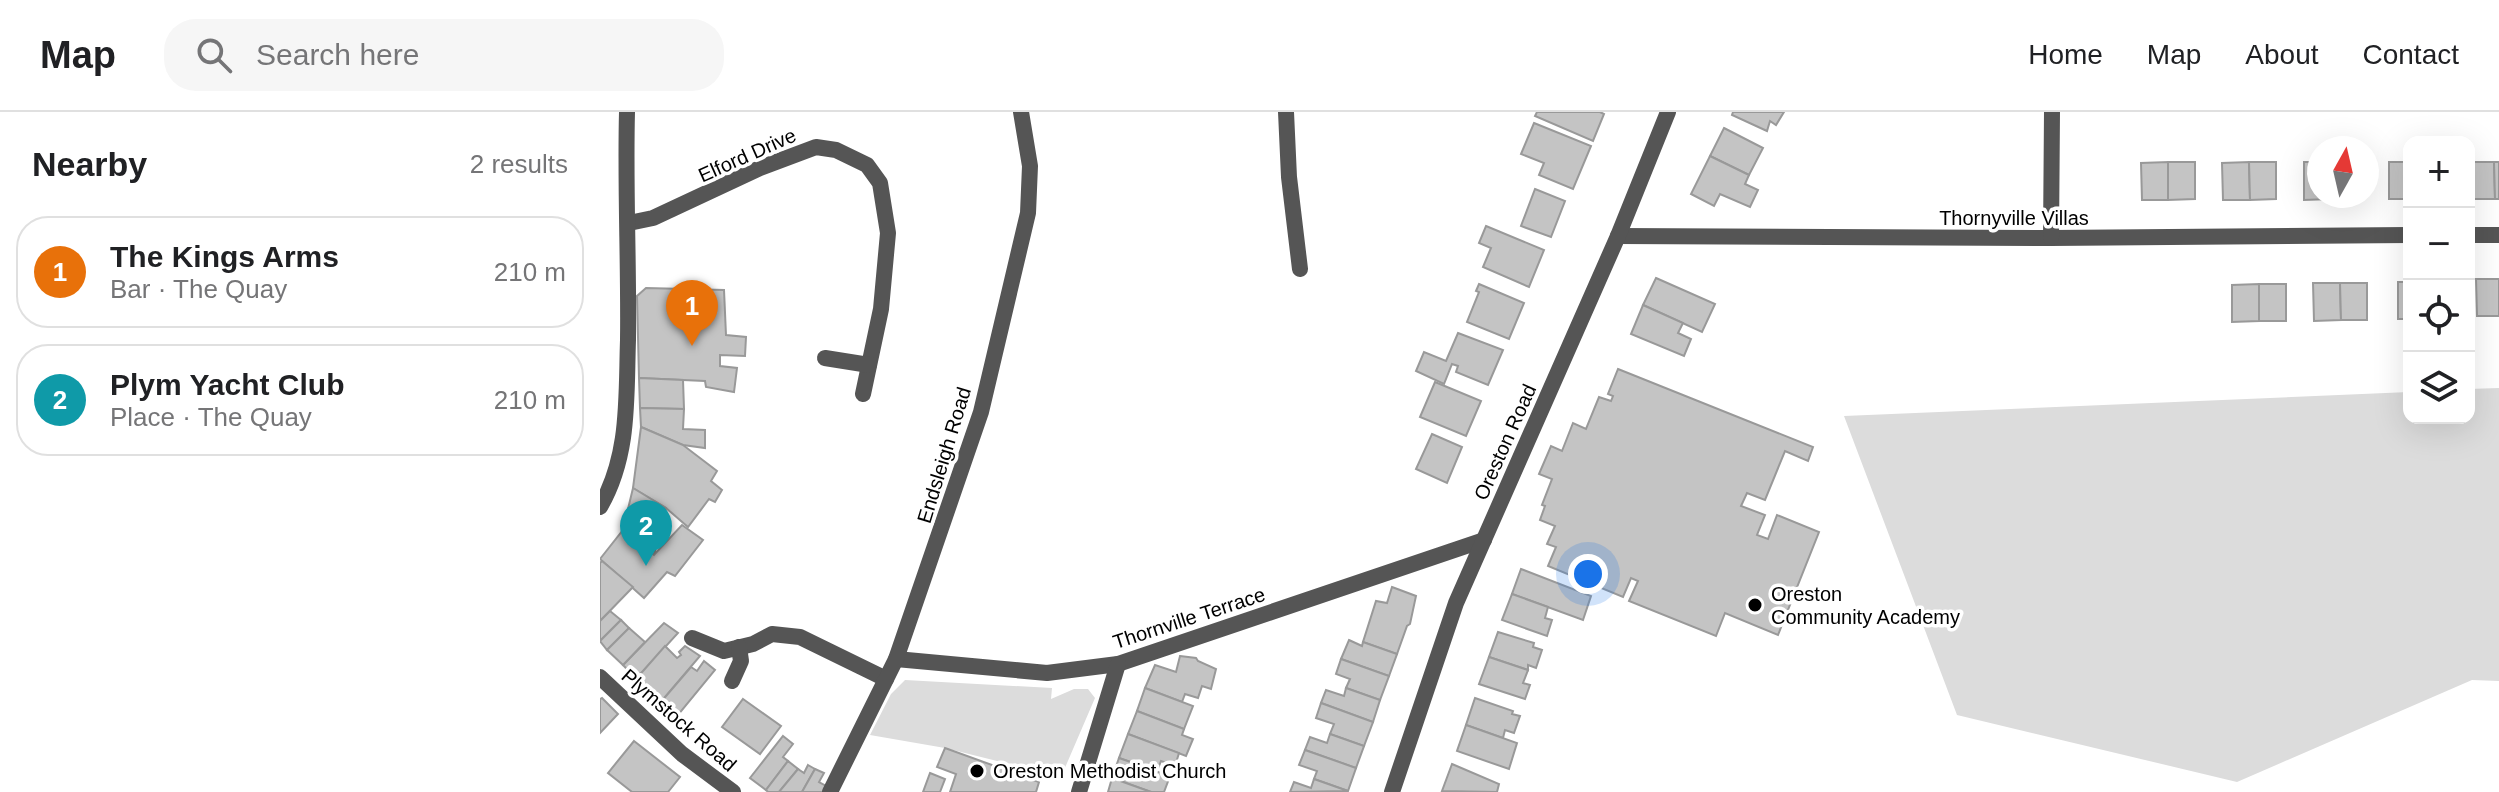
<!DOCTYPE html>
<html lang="en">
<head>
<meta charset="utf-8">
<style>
	:root { --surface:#fff; --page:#f6f6f6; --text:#202124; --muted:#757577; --line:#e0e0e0; --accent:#000 }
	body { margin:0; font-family:Helvetica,sans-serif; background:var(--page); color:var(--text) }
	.controls { position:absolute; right:24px; top:24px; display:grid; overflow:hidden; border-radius:16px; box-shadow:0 8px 32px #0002 }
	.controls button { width:72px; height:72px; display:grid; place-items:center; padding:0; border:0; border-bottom:2px solid var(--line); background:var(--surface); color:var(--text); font:40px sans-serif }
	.compass { position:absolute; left:1707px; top:24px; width:72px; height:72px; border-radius:50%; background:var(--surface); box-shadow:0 8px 32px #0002; rotate:8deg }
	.you { position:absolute; left:988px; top:462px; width:28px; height:28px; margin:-20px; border:6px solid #fff; border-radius:50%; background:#1a73e8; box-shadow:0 0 0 12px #1a73e833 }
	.badge { display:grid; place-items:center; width:52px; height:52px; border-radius:50%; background:var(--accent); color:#fff; font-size:26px; font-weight:700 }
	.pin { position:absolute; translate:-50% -66px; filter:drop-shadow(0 2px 4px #0008) }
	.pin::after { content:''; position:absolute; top:42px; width:28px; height:24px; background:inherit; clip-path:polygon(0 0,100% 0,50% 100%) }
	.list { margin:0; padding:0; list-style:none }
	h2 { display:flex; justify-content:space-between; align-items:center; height:104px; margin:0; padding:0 32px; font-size:34px }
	h2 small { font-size:26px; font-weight:400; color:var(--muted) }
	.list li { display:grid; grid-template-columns:52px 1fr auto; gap:24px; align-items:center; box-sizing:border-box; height:112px; margin:0 16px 16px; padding:0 16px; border:2px solid var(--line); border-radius:32px }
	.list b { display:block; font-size:30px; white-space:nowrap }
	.list p { margin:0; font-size:26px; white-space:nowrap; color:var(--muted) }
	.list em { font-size:26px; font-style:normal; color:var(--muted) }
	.icon { flex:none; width:44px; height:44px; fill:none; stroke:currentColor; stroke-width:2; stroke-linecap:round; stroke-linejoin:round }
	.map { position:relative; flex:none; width:1899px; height:680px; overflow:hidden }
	header { display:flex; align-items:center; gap:48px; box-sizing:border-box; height:112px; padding:0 40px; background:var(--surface); border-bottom:2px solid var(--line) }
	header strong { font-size:38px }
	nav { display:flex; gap:44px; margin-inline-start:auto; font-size:28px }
	.search { width:560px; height:72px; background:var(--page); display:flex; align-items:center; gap:20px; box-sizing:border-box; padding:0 28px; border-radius:32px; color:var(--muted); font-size:30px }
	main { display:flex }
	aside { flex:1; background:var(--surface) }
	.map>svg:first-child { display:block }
	.green { fill:#dcdcdc }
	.building { fill:#c4c4c4; stroke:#999; stroke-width:2 }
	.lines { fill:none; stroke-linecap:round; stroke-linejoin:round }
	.street { stroke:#555; stroke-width:16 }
	.poi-dot { fill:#000; stroke:#fff; stroke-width:3 }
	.labels { text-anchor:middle; stroke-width:7; stroke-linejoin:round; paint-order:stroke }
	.street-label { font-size:20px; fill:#000; stroke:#fff }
	.poi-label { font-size:20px; fill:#000; stroke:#fff; text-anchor:start }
</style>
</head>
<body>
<header>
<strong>Map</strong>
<div class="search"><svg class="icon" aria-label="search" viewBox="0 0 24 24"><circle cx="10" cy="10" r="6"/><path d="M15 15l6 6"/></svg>Search here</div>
<nav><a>Home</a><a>Map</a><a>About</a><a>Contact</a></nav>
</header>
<main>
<aside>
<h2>Nearby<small>2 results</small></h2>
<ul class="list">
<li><span class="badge" style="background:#e8710a">1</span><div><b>The Kings Arms</b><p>Bar · The Quay</p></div><em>210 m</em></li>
<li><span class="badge" style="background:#0f9aa8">2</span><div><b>Plym Yacht Club</b><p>Place · The Quay</p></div><em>210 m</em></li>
</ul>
</aside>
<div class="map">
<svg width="1899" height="680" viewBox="0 0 1899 680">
	<rect width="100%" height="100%" fill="#fff"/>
	<!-- green -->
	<g class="green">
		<path d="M1899,276v293l-27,-1 -235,102 -280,-67 -113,-299 565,-24v26h60v-29z"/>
		<path d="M305,568l147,8 -1,11 23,-10h14l7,9 -34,79 -116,-29 -75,-13 21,-41z"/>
	</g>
	<!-- building -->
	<g class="building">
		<path d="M937,0h63l4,2 -11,27 -58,-25z"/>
		<path d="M1133,0h51l-8,13 -6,-4 -3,10 -35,-16z"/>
		<path d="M934,11l57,23 -18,43 -34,-14 5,-12 -23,-9z"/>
		<path d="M1124,16l39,20 -14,27 -39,-19z"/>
		<path d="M1110,44l39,19 -4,9 13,6 -8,17 -30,-13 -6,12 -23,-12z"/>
		<path d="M1568,50v38h-26l-1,-37z"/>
		<path d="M1568,50h27v37l-27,1z"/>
		<path d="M1649,50l1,38h-27l-1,-37z"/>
		<path d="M1649,50h27v37l-26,1z"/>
		<path d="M1704,50h15v34h12v3l-27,1z"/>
		<rect x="1789" y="50" width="20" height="37"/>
		<path d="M1869,50h25l1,37h-26z"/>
		<path d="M1894,50h5v37h-4z"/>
		<path d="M935,77l30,12 -14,36 -30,-11z"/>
		<path d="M886,114l58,24 -15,37 -46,-20 8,-19 -12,-5z"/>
		<path d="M1056,166l59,26 -13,28 -59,-27z"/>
		<path d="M1876,167h23v37h-22z"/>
		<rect x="1798" y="170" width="11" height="37"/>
		<path d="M1713,171h27l1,37 -27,1z"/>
		<path d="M1740,171h27v37h-26z"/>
		<path d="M879,172l45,19 -15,36 -42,-17 12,-30 -3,-1z"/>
		<rect x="1659" y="172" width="27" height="37"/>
		<path d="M1659,172v37l-27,1v-37z"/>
		<path d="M46,176l78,2 2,45 20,2 -1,19 -25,-1v11l17,2 -3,24 -28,-5 -1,-6 -66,-3 -2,-82z"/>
		<path d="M1043,193l40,18 -5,10 13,6 -7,17 -53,-22z"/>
		<path d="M858,221l45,17 -15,35 -32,-13 2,-6 -6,-2 -8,20 -28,-13 8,-19 22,9z"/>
		<path d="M1018,257l195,78 -5,14 -23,-10 -20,49 -18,-7 -6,13 24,9 -8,20 11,4 9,-24 42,17 -41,103 -53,-22 -9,23 -87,-35 9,-20 -7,-3 -8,19 -75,-31 8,-19 -9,-3 8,-18 -15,-6 5,-14 -3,-1 10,-26 -13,-5 12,-28 11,5 11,-28 13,6 13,-32 12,4 2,-5 -5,-2z"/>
		<path d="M39,266l44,2 1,29 -44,-1z"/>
		<path d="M835,270l46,19 -15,35 -46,-19z"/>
		<path d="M40,296l44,1 -1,20 22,1v18l-22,-3 -42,-18z"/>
		<path d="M41,315l42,18 34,26 -6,10 11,9 -7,12 -6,-3 -21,28 -22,-19 -33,-20z"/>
		<path d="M832,322l30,13 -15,36 -31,-14z"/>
		<path d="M33,376l33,20 -12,47 -31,-25z"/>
		<path d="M82,413l21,15 -28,36 -8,-4 -23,26 -44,-39 23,-29 31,25z"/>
		<path d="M2,449l31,26 -33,34v-58z"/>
		<path d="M921,457l70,27 -8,24 -71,-26z"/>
		<path d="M792,475l24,9 -6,28 -3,2 -10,28 -34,-12 13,-41 11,2z"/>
		<path d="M912,482l36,13 -3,11 7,2 -5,16 -45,-16z"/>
		<path d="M10,499l11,9 -21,21v-20z"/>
		<path d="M21,508l8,8 -22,22 -7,-9z"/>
		<path d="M64,511l14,10 -42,46 -13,-14z"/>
		<path d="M29,516l16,14 -22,23 -16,-15z"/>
		<path d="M898,520l36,11 -1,4 9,3 -6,18 -8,-3v5l-39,-13z"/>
		<path d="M749,528l13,6 1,-4 34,12 -8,22 -48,-17z"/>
		<path d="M65,534l12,12 4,-3 -2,-3 6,-6 15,10 -40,47 -24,-24z"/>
		<path d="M580,544l16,2 2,3 18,8 -5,20 -9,-3 -4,12 -13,-4 -3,8 -37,-14 10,-23 21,7z"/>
		<path d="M889,545l39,13 -5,13 7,2 -5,14 -46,-15z"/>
		<path d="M741,547l48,17 -9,24 -34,-12 4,-9 -14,-5z"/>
		<path d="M104,549l11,9 -37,45 -18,-12 31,-36 6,4z"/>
		<path d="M545,576l48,18 -9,23 -47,-18z"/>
		<path d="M746,576l34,12 -7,22 -52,-19 5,-13 18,6z"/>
		<path d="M2,586l16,16 -18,19v-34z"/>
		<path d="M875,586l38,13 -1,3 8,2 -6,17 -9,-3 -2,8 -37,-13z"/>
		<path d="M143,587l38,27 -21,28 -38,-27z"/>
		<path d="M721,591l52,19 -9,24 -34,-12 4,-10 -18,-6z"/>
		<path d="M537,599l47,18 -2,6 11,4 -7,17 -58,-22z"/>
		<path d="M866,613l51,18 -8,26 -52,-18z"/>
		<path d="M528,622l51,19 -4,13 -14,-5 -4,10 -38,-13z"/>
		<path d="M730,622l34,12 -8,22 -51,-18 5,-13 17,6z"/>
		<path d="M183,624l10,8 -10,13 5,4 -22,29 -16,-12z"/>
		<path d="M34,629l46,36 -12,15h-36l-24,-19z"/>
		<path d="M345,636l94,34 -3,10h-86l6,-18 -19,-7z"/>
		<path d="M705,638l51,18 -8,23 -34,-12 3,-8 -18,-6z"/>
		<path d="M519,646l51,18 -6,16h-13l-39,-14z"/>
		<path d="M188,649l10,8 -19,23h-11l-2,-2z"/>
		<path d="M852,652l47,20 -2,8 -55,-1z"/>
		<path d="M208,653l7,4 -13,23h-23l19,-23 6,4z"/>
		<path d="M215,657l9,4 -5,9 7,4 -3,6h-21z"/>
		<path d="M330,661l15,6 -5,13h-17z"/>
		<path d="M512,666l39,14h-43z"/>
		<path d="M714,667l34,12 -58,1 4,-10 17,6z"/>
	</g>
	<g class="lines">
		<!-- street -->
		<g class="street">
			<path d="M686,0l3,65 11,92"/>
			<path d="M29,111l24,-5 107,-50 56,-21 20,3 31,15 13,18 8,50 -7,76 -18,85"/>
			<path d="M1869,123h30"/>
			<path d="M1018,124l433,2 358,-3"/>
			<path d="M1451,126l1,-126"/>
			<path d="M225,246l44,7"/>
			<path d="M0,395c30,-52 26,-109 28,-167 1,-76 -3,-152 -1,-228"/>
			<path d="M92,526l32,13 29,-7 19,-10 28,3 86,42"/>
			<path d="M296,547l151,14 71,-9 366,-124"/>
			<path d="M0,565l82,77 51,38"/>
			<path d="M132,569l9,-20 -2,-14"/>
			<path d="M230,680l66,-133 85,-247 47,-199 2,-47 -9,-54"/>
			<path d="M479,680l39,-128"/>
			<path d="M792,680l64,-189 162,-367 50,-124"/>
		</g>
	</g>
	<!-- markers -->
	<g class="poi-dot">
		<circle cx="1155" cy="493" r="8"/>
		<circle cx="377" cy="659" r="8"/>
	</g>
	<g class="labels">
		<!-- street labels -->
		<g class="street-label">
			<text transform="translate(147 43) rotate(-24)" y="7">Elford Drive</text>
			<text x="1414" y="113">Thornyville Villas</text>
			<text transform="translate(905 330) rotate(-66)" y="7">Oreston Road</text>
			<text transform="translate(344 343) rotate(-73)" y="7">Endsleigh Road</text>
			<text transform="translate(589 506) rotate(-18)" y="7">Thornville Terrace</text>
			<text transform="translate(79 608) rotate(41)" y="7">Plymstock Road</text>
		</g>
		<!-- poi labels -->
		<g class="poi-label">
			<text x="1171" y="489">Oreston<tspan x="1171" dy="23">Community Academy</tspan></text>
			<text x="393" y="666">Oreston Methodist Church</text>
		</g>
	</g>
</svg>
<div class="controls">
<button>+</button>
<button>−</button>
<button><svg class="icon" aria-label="locate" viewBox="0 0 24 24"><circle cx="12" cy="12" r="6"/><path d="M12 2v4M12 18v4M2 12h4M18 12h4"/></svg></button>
<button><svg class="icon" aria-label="layers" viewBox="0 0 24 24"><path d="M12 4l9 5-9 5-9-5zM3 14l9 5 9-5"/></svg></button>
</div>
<svg class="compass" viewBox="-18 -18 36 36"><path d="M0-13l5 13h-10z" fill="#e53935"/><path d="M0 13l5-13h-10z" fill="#757577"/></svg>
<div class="you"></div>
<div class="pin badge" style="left:92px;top:234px;background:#e8710a">1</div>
<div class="pin badge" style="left:46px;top:454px;background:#0f9aa8">2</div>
</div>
</main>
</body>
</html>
